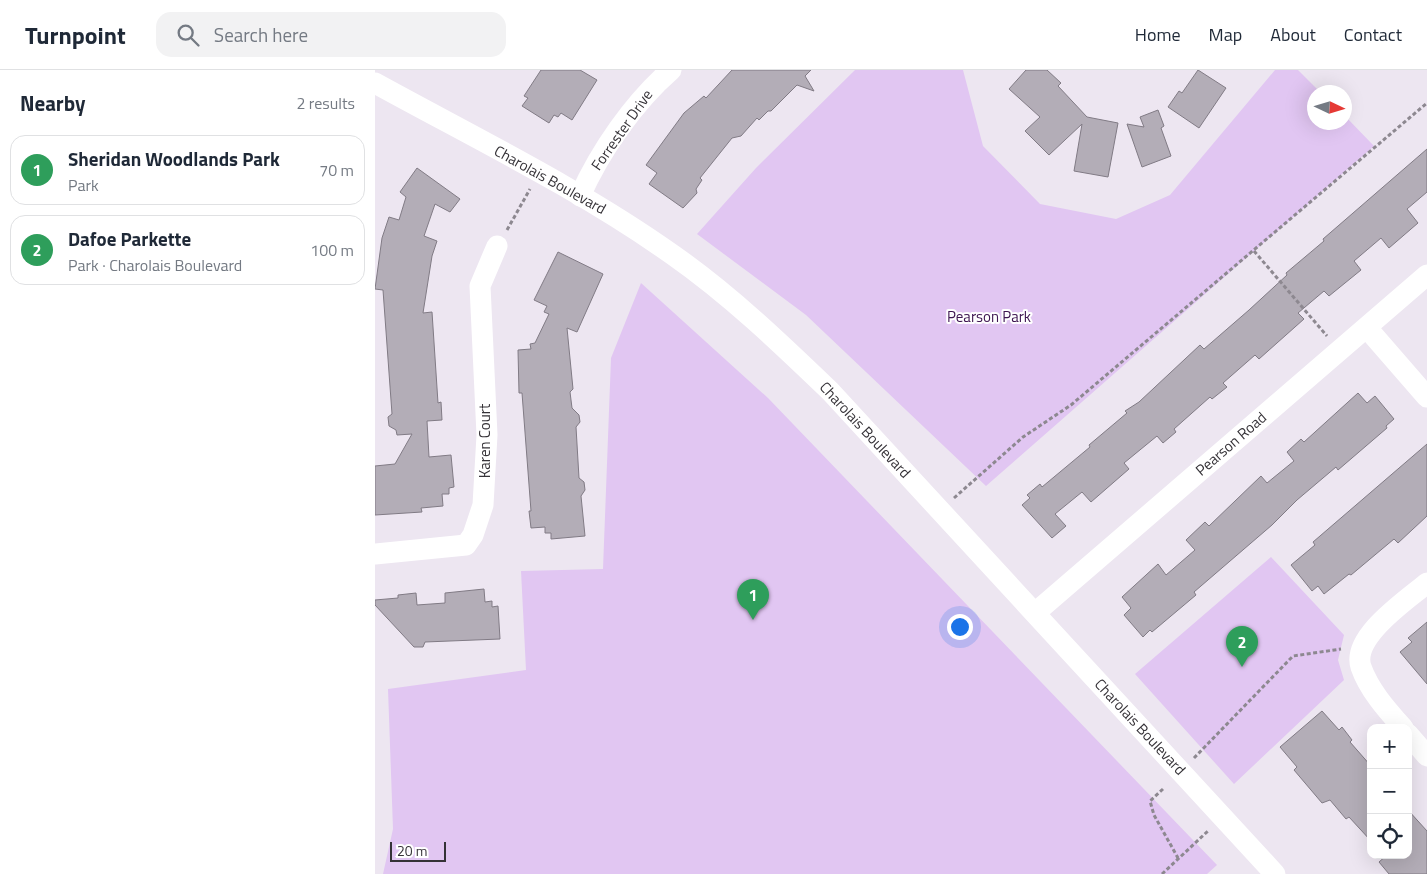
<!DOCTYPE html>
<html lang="en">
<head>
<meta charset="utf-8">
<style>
	:root { --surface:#fff; --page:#f2f2f3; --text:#1f2937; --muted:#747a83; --line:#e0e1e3; --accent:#2563eb }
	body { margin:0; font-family:"Titillium Web",sans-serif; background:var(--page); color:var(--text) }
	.controls { position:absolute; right:15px; bottom:15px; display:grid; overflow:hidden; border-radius:10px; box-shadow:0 5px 20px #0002 }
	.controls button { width:45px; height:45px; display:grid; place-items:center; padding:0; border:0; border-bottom:1px solid var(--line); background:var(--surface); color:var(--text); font:25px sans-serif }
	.compass { position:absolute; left:932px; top:15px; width:45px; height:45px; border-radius:50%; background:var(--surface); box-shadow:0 5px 20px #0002; rotate:94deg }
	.scale { position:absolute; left:15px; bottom:12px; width:56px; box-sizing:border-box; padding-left:5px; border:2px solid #353237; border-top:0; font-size:14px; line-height:18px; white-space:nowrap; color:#353237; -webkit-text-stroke:4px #fff; paint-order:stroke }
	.you { position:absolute; left:584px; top:556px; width:18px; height:18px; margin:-12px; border:4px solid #fff; border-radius:50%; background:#1a73e8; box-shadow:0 0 0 8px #1a73e833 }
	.badge { display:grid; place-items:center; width:32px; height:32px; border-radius:50%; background:var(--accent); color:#fff; font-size:16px; font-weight:700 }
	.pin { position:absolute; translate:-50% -41px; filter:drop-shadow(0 1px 2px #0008) }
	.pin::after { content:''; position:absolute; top:26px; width:18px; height:15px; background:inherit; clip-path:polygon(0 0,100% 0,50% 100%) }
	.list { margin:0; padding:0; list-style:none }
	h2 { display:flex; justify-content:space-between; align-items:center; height:65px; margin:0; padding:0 20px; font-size:21px }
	h2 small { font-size:16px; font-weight:400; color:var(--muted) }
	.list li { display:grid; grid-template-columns:32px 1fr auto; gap:15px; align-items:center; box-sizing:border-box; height:70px; margin:0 10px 10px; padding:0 10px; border:1px solid var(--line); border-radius:15px }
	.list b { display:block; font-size:19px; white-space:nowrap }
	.list p { margin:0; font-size:16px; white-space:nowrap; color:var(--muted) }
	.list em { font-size:16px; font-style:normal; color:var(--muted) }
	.icon { flex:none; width:28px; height:28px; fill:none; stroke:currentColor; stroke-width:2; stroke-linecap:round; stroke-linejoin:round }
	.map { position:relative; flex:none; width:1052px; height:804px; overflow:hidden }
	header { display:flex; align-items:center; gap:30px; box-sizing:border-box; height:70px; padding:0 25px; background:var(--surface); border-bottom:1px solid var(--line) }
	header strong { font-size:24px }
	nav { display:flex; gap:28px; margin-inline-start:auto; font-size:18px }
	.search { width:350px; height:45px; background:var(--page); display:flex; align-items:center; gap:12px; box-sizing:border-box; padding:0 18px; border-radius:15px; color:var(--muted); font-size:19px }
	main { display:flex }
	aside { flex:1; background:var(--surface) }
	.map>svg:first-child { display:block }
	.green { fill:#e1c6f2 }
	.building { fill:#b3adb7; stroke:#817b85 }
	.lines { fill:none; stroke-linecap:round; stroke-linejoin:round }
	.path { stroke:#8d8890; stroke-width:3; stroke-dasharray:4 2.5; stroke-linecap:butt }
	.minor { stroke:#fff; stroke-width:21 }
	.labels { text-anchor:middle; stroke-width:4; stroke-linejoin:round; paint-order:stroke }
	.street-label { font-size:15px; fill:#353237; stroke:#fff }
	.park-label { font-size:15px; fill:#3e1651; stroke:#fff }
</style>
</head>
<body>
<header>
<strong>Turnpoint</strong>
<div class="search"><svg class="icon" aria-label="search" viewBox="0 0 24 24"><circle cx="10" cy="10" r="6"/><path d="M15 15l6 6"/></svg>Search here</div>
<nav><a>Home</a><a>Map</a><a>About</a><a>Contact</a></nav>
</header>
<main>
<aside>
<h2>Nearby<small>2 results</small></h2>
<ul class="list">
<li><span class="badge" style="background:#2e9e5b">1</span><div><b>Sheridan Woodlands Park</b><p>Park</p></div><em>70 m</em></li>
<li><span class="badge" style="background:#2e9e5b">2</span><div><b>Dafoe Parkette</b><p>Park · Charolais Boulevard</p></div><em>100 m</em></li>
</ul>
</aside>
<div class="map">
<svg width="1052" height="804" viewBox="0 0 1052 804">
	<rect width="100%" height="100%" fill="#ede6f1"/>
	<!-- green -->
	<g class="green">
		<path d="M480,0h108l20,76 57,58 76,15 54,-24 105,-125h23l22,22h-6v30h30l1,-6 29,30 -388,340 -180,-171 -109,-81 59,-66z"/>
		<path d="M266,213l127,115 449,467 -10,9h-824l10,-45 -5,-140 138,-19 -5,-99 82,-2 8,-211z"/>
		<path d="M896,487l73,78 -6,25 6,20 -110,104 -99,-110z"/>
	</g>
	<!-- building -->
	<g class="building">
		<path d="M166,0h39l17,10 -25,40 -11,-7 -3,4 -4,-2 -5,8 -27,-17 6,-8 -4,-2z"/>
		<path d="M357,0h79l-6,6 9,15 -17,-6 -26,26h-3l-9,9 -2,-2 -16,18 -9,2 -32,40 2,2 -6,9 1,4 -14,15 -34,-24 8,-11 -11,-8 38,-52 20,-17 2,2z"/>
		<path d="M651,0h21l14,13 -3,3 29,31 31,6 -10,54 -34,-6 8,-47 -33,31 -24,-24 15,-14 -31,-28z"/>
		<path d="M823,0l28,18 -27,40 -31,-21 11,-16 3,2z"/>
		<path d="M783,40l6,16 -3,2 10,28 -29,11 -15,-43 17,3 -4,-10z"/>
		<path d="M1052,79v43l-20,17 11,14 -29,25 -8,-10 -27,23 7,9 -32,26 -5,-5 -26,22 6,6 -45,40 -4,-4 -32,28 4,4 -15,12 -2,-2 -36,32 2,3 -13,11 -6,-7 -33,27 5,6 -38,33 -9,-10 -27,22 11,12 -14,12 -30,-33 8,-7 -3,-3 13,-11 2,3 48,-40 -1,-2 38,-32 -2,-2 14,-9 61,-57 4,4 45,-39 38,-35 -1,-2 38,-32 -1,-2z"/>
		<path d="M42,98l43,31 -10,13 -15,-8 -11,32 13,5 -5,15 -9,57 9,-1 6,91 3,-1 1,18 -15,1 2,36 22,-2 3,32 -5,1v6h-7l1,12 -22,2 1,4 -47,3v-49l20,-2 17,-30 -15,1 -1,-5 -7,-4 -1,-9 4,-3 -9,-124 -8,-1 7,-51 7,-21 10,3 7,-23 -6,-5z"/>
		<path d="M183,182l45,22 -26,58 -10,-4 6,61 -3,3 2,16 7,7 1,7 -4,5 3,51 5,4 1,8 -4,6 4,40 -34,3v-6h-6v-6l-14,1 -2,-17h2l-9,-118h-3l-1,-43 13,-1 -1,-5 5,-1 14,-29 -5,-2 3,-6 -13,-6z"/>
		<path d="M983,323l9,10 8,-7 19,23 -8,7 1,2 -49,42 -2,-3 -39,33 -25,25 -78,67 2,3 -44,37 -2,-2 -7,7 -19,-22 7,-7 -9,-11 36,-33 8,11 29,-25 -9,-10 19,-18 4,4 52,-50 6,7 27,-22 -7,-9 14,-13 3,3z"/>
		<path d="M1052,374v72l-29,27 -4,-4 -43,36 -2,-1 -25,20 -6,-8 -6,5 -21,-26 24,-20 -2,-3z"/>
		<path d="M109,519l1,13 7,-1v6l6,-1 2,33 -75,3 -2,5h-9l-39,-42v-5l23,-2v-3l18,-2 1,12 28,-2v-10z"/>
		<path d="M1052,552v62l-27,-32 12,-10 -4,-4z"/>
		<path d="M947,641l17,19 3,-3 10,13 -2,2 21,24v75l-22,-24 -3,2 -16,-19 -8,3 -28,-33 3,-3 -17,-20z"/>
		<path d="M1033,740l19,21v43h-38l-10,-12 8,-7h21z"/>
	</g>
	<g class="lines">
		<!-- path -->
		<g class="path">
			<path d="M132,160l23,-41"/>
			<path d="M879,181l73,85"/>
			<path d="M579,428l69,-61 48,-32 356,-302"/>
			<path d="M819,688l99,-102 48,-7"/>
			<path d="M788,719l-13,12 4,14 24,43"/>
			<path d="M787,804l47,-44"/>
		</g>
		<!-- minor -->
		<g class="minor">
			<path d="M0,13c100,55 205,106 298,172 57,40 107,88 157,136l445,483"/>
			<path d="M205,126c20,-45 54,-94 91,-126"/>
			<path d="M992,258l60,69"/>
			<path d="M0,484l91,-9 7,-10 10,-30 4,-70 -7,-149 17,-40"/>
			<path d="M660,543l392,-338"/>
			<path d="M1028,658c-16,-18 -34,-38 -42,-61 -10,-30 46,-67 66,-84"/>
			<path d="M1033,664l19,22"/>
		</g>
	</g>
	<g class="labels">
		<!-- street labels -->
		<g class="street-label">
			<text transform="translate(247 60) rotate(-55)" y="5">Forrester Drive</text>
			<text transform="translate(175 110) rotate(29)" y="5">Charolais Boulevard</text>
			<text transform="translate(490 360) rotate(47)" y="5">Charolais Boulevard</text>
			<text transform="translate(110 371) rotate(-90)" y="5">Karen Court</text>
			<text transform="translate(856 374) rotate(-41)" y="5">Pearson Road</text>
			<text transform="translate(765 657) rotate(47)" y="5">Charolais Boulevard</text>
		</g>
		<!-- park labels -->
		<g class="park-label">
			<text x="614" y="252">Pearson Park</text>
		</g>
	</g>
</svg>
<div class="controls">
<button>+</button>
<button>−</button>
<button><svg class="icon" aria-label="locate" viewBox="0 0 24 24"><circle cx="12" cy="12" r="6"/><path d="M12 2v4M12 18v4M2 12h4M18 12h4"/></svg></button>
</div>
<svg class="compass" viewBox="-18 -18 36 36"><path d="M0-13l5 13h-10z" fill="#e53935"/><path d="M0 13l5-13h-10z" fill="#747a83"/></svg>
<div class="scale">20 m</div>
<div class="you"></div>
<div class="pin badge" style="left:378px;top:550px;background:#2e9e5b">1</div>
<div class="pin badge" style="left:867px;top:597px;background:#2e9e5b">2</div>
</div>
</main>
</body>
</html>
